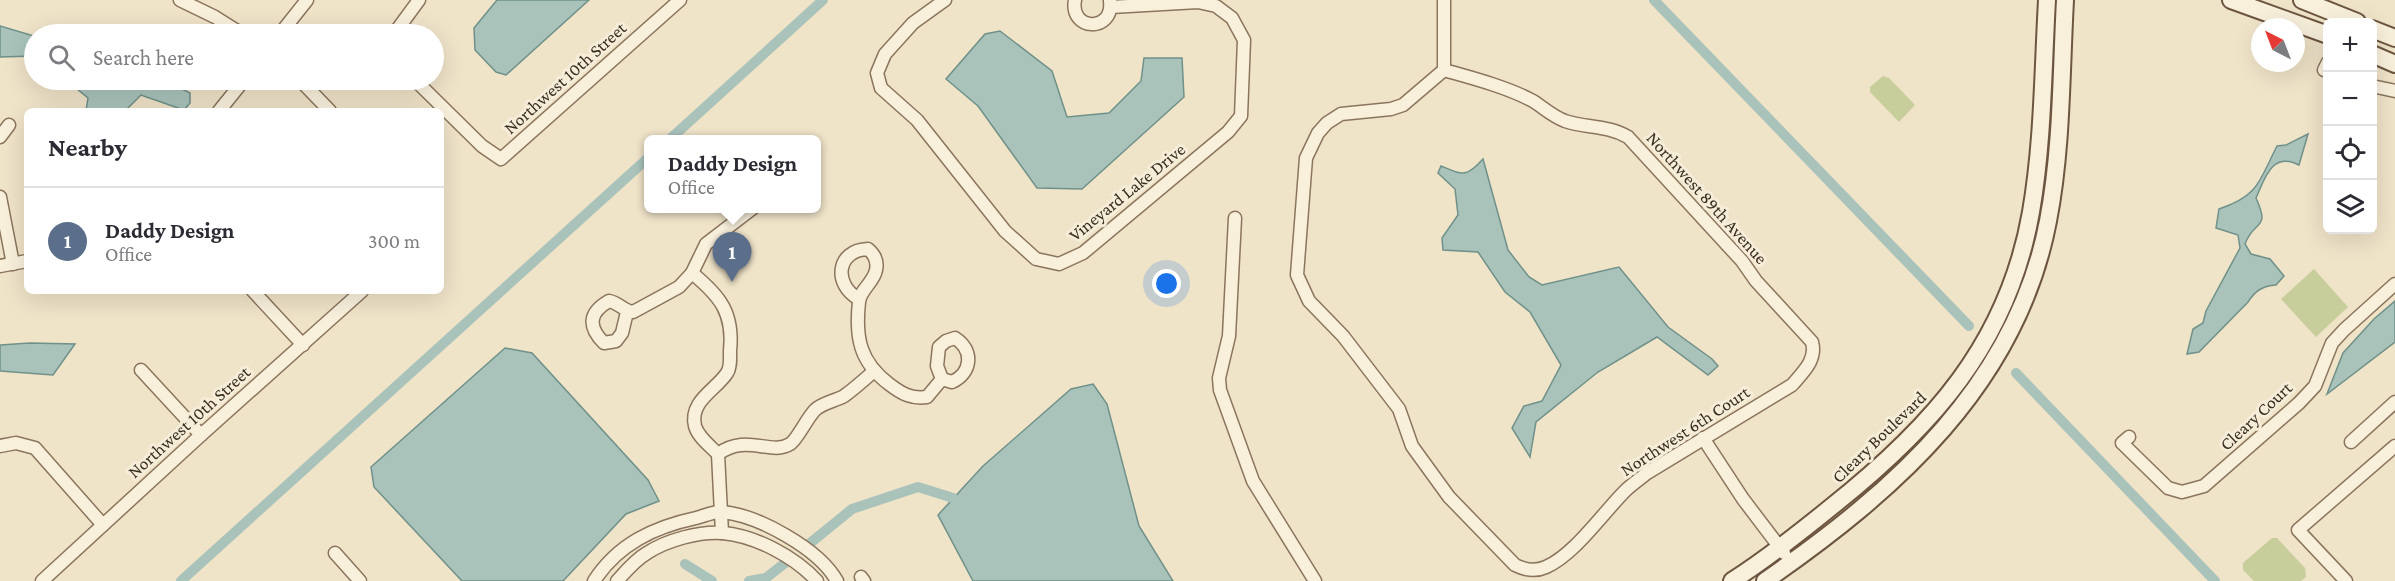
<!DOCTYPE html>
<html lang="en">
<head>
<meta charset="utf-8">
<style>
	:root { --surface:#fff; --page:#f7f7f7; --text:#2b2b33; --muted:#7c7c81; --line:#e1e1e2; --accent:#b45309 }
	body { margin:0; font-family:"Crimson Pro",serif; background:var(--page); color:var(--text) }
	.controls { position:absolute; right:18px; top:18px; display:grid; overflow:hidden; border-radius:9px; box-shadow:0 6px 24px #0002 }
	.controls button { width:54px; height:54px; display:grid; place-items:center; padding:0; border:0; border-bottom:2px solid var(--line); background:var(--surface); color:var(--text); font:30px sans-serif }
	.compass { position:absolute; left:2251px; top:18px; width:54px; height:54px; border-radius:50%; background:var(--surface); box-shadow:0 6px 24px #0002; rotate:318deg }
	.you { position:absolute; left:1167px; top:284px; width:21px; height:21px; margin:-15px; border:4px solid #fff; border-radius:50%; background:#1a73e8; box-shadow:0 0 0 9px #1a73e833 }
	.badge { display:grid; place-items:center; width:39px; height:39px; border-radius:50%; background:var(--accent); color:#fff; font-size:20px; font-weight:700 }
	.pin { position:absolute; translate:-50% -50px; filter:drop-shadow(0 2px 3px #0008) }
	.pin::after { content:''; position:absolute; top:32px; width:21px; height:18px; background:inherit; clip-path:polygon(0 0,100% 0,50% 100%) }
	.popup { position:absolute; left:644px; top:135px; width:177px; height:78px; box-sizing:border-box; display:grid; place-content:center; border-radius:9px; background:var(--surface); filter:drop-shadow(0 2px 4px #0005); font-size:20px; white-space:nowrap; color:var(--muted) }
	.popup b { font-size:22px; color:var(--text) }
	.popup::after { content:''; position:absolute; left:50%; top:100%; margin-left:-12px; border:12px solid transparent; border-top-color:var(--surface) }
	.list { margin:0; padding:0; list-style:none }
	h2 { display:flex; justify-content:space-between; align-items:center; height:78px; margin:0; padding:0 24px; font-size:26px }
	h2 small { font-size:20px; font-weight:400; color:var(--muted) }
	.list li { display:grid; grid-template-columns:39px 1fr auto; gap:18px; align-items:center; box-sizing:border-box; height:108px; padding:0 24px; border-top:2px solid var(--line) }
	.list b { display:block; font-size:22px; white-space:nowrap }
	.list p { margin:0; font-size:20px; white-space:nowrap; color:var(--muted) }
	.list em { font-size:20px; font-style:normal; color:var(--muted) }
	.icon { flex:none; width:33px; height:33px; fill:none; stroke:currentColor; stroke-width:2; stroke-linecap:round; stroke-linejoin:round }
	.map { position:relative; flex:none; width:2395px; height:581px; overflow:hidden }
	.search { position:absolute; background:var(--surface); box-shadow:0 6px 24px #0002; left:24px; top:24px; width:420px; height:66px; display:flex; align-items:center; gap:15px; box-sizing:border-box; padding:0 21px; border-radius:33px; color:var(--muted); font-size:22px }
	.panel { position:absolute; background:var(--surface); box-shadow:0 6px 24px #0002; left:24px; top:108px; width:420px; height:186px; border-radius:9px }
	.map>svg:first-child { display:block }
	.green { fill:#c8cd9c }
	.water { fill:#a9c3bb; stroke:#6f9189; stroke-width:1.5 }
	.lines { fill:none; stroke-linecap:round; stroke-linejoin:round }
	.canal { stroke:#a9c3bb; stroke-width:10 }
	.street-casing { stroke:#8b755d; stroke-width:15 }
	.secondary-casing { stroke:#6d5640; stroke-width:20 }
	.street { stroke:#f9f0dc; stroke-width:12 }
	.secondary { stroke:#f9f0dc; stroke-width:16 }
	.labels { text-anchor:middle; stroke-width:6; stroke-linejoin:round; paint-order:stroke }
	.street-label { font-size:18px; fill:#3b2d20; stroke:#f6edd8 }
</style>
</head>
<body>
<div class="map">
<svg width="2395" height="581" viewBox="0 0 2395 581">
	<rect width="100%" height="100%" fill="#efe3c8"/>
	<!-- green -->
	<g class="green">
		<path d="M1883,76l6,2 26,27 -16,17 -29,-30v-5z"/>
		<path d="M2314,269l34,38 -32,30 -35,-38z"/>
		<path d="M2272,538h5l28,30 1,9 -5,4h-47l-11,-11v-7z"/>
	</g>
	<!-- water -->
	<g class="water">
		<path d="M497,0h92l-83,75 -10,-3 -21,-22 -1,-22z"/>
		<path d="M0,26l34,10v20l-34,1z"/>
		<path d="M1000,31l52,40 15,46 42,-4 32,-32 3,-23h38l2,39 -102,92 -45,-1 -59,-82 -32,-27 39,-45z"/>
		<path d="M66,80h98l26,13v10l-6,7 -43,-15 -16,16h-39l2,-13z"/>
		<path d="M2308,134l-9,31c-27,-14 -34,13 -43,33 15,33 -2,21 -11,46l6,10 19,5 14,17 -8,9c-14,1 -21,6 -28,17l-49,50 -12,2 6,-25 10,-6 3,-12 34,-63 -2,-13 -22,-7 3,-19c40,-13 40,-28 58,-63l9,-1z"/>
		<path d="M1483,159l25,91 21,27 13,8 77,-18 49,60 44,32 6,7 -10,9 -51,-38 -59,35 -62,50 -6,35 -18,-29 12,-22 18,-5 19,-36 -31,-53 -25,-20 -27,-40 -35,-2 -1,-12 16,-23 -3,-26 -17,-16 3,-7c22,9 25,12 42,-7z"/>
		<path d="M2395,301v41l-68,52 16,-41 31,-34z"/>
		<path d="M30,343l45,1 -22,31 -53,-4v-26z"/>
		<path d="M505,348l27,5 116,127 11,21 -33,13 -63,67h-101l-88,-94 -3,-20z"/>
		<path d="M1093,384l14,20 32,122 34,55h-200l-35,-66 45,-49 88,-77z"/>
	</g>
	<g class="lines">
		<!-- canal -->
		<g class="canal">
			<path d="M1654,0l315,326"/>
			<path d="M669,140l154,-140"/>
			<path d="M2016,373l199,208"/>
			<path d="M809,544l43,-35 66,-22 35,11"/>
			<path d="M685,564l27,17"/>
			<path d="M181,581l467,-423"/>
			<path d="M749,581l17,-3 19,-15"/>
		</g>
		<defs>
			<g id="street">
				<path d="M180,0l35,17 27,17"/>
				<path d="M945,0l-32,23 -28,31 -8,19 4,15 36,32 88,111 31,28 23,5 24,-11 145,-121 13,-16 3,-76 -12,-22 -16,-12 -18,-4 -87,5"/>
				<path d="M1075,0c-6,31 39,33 35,1"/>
				<path d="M1444,0v70c28,8 63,17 89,31 11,7 19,15 32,20 20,7 43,4 63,16l114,124 14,20 56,61c5,18 -9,30 -20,43l-145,88c-7,6 -15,11 -22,18 -22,22 -51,64 -79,76 -11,5 -21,3 -31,-2l-66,-68 -37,-51 -13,-37 -56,-73 -34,-35 -12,-26 9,-117 12,-25 9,-10 14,-9 50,-5 12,-4 41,-35"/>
				<path d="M280,34l27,-34"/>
				<path d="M394,34l25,-34"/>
				<path d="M2328,62l-4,8 4,1"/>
				<path d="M300,80l30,31"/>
				<path d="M415,80l67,66 19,13 179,-159"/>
				<path d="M2372,86l23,5"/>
				<path d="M219,111l25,-31"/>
				<path d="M0,137l9,-12"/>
				<path d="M0,197l13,67"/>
				<path d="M1235,218l-6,118 -10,42 1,12 33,91 62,100"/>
				<path d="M0,266l27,-5"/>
				<path d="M692,273c28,23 42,40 38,78 0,7 1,16 -3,22 -11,17 -38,28 -32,53 3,11 15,20 23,28"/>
				<path d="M253,291l50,54"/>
				<path d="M859,299c-26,-14 -23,-49 9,-50 6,5 10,12 8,21 -2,12 -16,20 -17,32 -4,36 1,60 30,82 13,10 22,15 38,13l15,-18 10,3c20,-9 22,-32 3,-44l-9,3 -7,6 -2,19 5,13"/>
				<path d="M627,312l-5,21 -6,8 -12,2c-16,-16 -16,-30 5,-42 10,2 15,10 24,11l46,-25 13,-14 14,-29 47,-36"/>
				<path d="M141,370l60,65"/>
				<path d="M2129,437l-7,6 46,45 14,4 22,-6 95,-83 16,-17 17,-43 12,-13 51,-46"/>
				<path d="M1703,438l40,61 41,54"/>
				<path d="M2351,442l44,-40"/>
				<path d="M0,446l16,-3 19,5 68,77"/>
				<path d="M718,454c28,-21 53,2 72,-10 7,-4 17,-26 25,-34 7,-7 20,-9 29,-14 10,-7 20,-16 29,-24"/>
				<path d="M718,454l4,79"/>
				<path d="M335,553l25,28"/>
				<path d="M861,577l3,4"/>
				<path d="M42,581l159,-146 161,-144"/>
				<path d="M594,581c24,-37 60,-54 102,-63 8,-2 18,-7 26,-6 36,3 97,37 115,69"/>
				<path d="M617,581c9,-10 18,-21 30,-28 20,-13 53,-22 76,-20 33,3 72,24 94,48"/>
				<path d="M2346,581l-48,-51 97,-84"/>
			</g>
			<g id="secondary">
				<path d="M2231,0l97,35"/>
				<path d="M2302,0l55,22"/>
				<path d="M2372,29l23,9"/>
				<path d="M2372,54l23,10"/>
				<path d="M1732,581c34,-22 66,-47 98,-73 101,-80 178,-164 201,-296 12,-69 12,-142 16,-212"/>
				<path d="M1765,581c130,-90 252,-197 283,-360 14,-72 13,-148 17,-221"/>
			</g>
		</defs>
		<!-- street casing -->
		<use href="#street" class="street-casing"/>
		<!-- secondary casing -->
		<use href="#secondary" class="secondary-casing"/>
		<!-- street -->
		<use href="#street" class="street"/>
		<!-- secondary -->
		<use href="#secondary" class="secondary"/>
	</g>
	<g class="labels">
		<!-- street labels -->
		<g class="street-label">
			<text transform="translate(565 78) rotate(-42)" y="6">Northwest 10th Street</text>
			<text transform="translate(1127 192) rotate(-39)" y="6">Vineyard Lake Drive</text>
			<text transform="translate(1707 198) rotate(48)" y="6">Northwest 89th Avenue</text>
			<text transform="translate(2256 416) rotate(-43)" y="6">Cleary Court</text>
			<text transform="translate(189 422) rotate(-42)" y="6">Northwest 10th Street</text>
			<text transform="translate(1685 431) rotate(-33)" y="6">Northwest 6th Court</text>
			<text transform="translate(1879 437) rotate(-44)" y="6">Cleary Boulevard</text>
		</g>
	</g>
</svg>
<div class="controls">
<button>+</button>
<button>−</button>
<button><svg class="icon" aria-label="locate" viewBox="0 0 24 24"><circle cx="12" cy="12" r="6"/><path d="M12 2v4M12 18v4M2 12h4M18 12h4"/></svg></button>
<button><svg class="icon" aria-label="layers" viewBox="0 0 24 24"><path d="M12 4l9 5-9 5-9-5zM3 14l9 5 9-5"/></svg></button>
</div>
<svg class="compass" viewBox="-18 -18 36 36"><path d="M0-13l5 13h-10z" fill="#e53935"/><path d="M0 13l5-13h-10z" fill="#7c7c81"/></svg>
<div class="you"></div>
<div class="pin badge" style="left:732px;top:282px;background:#5c6f8a">1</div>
<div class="popup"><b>Daddy Design</b>Office</div>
<div class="search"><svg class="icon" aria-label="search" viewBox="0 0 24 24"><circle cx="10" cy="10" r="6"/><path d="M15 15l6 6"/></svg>Search here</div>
<section class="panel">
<h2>Nearby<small></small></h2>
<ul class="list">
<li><span class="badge" style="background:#5c6f8a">1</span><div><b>Daddy Design</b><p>Office</p></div><em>300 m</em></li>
</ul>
</section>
</div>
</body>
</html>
